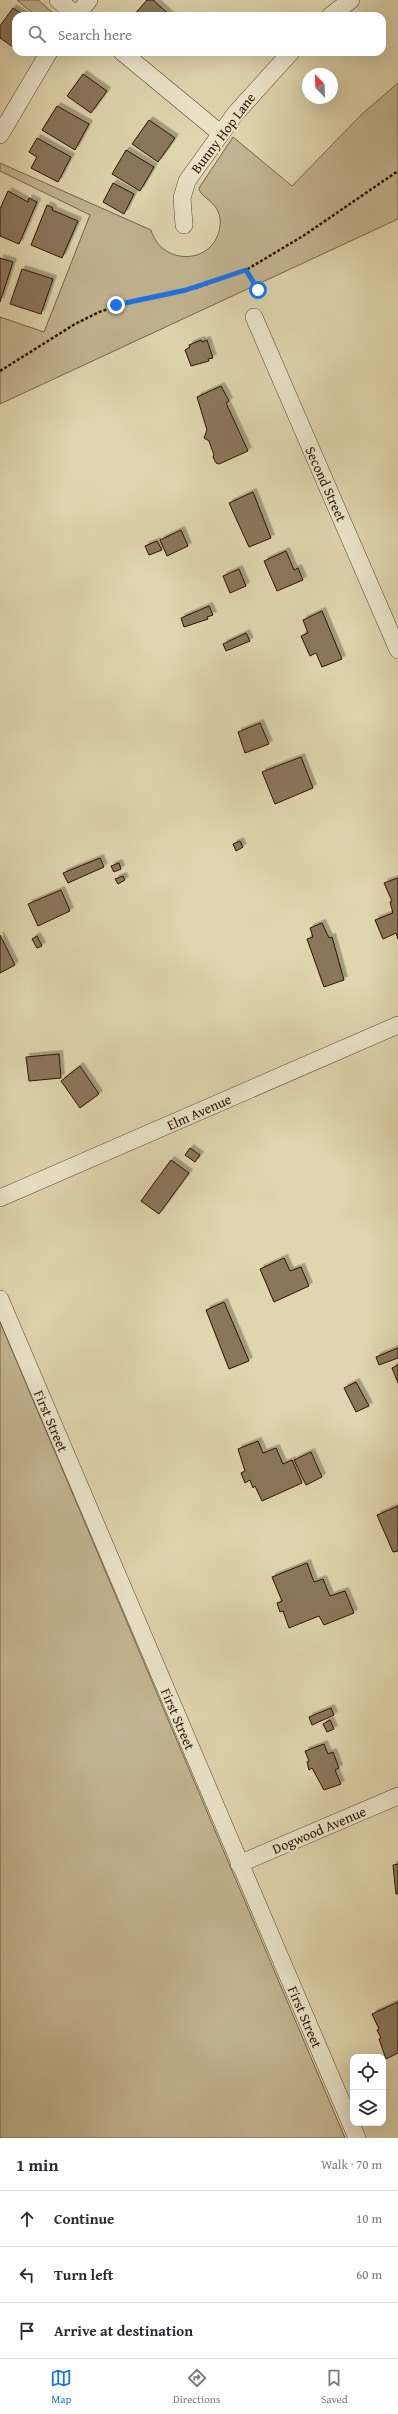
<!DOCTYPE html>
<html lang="en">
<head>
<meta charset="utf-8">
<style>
	:root { --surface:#fff; --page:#f2f2f3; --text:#2b2b33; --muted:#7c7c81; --line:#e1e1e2; --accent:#1a73e8 }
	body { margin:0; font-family:"Gentium Book Plus",serif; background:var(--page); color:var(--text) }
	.controls { position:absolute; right:12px; bottom:12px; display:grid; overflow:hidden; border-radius:8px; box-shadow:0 4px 16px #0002 }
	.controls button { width:36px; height:36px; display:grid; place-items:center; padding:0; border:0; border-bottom:1px solid var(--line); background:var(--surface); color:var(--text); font:20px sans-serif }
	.compass { position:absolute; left:302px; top:68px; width:36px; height:36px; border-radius:50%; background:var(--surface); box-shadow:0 4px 16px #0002; rotate:337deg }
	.stop { position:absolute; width:12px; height:12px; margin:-9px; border:3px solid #1a73e8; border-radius:50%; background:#fff }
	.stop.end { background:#1a73e8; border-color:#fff; box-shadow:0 1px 4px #0008 }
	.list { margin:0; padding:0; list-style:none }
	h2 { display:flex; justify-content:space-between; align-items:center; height:52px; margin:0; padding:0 16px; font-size:17px }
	h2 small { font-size:13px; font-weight:400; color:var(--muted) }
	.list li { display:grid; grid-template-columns:26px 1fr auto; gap:12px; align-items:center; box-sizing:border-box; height:56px; padding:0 16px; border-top:1px solid var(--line) }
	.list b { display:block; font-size:15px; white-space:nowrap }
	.list em { font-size:13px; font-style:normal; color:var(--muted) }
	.icon { flex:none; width:22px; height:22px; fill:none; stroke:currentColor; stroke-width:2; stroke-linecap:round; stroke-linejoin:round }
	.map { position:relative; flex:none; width:398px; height:2138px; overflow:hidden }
	.search { position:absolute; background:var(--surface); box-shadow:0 4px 16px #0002; left:12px; right:12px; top:12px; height:44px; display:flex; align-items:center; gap:10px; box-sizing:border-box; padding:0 14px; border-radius:12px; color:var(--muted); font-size:15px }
	.sheet { height:220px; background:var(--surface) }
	nav { display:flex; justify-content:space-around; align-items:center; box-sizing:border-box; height:56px; border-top:1px solid var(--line); background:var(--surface); font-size:11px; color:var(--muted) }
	nav a { display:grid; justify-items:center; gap:2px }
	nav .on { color:var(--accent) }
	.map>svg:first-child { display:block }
	.green { fill:#c2b490; stroke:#786348 }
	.building { fill:#8a775a; stroke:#2d1200; filter:url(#shadow) }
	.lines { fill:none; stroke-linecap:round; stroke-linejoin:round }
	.street-casing { stroke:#5a432c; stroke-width:18 }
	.path { stroke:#2d1200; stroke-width:2.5; stroke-dasharray:3 2; stroke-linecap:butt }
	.street { stroke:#ebe4ca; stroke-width:17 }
	.route { stroke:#1a73e8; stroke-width:5 }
	.labels { text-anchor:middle; stroke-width:4; stroke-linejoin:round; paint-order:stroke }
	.street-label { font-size:14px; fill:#2d1200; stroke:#ebe4ca }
</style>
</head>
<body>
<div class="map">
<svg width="398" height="2138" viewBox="0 0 398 2138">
	<defs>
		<filter id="shadow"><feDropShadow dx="3.5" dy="-3.5" stdDeviation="0" flood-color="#0004"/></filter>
	</defs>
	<rect width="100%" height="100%" fill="#e0d5ae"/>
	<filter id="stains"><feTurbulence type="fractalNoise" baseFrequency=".005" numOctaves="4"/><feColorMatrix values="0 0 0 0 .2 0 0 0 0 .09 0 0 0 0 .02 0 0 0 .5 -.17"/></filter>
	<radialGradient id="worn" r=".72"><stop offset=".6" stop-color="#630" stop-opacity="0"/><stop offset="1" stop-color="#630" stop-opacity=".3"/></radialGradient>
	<!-- green -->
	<g class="green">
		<path d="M17,0h21l15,13c-13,10 -26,-5 -36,-13z"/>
		<path d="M398,83v136l-398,185v-87l44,15 46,-117 -90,-44v-8l151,67c11,37 64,35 69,-4 3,-24 -20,-27 -21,-38l34,-51 59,49 70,-72z"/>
		<path d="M0,1322l345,816h-345z"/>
	</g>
	<!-- building -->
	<g class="building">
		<path d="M147,0h6l18,16h-38z"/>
		<path d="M13,8l12,8h-9v33l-16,-11v-12z"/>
		<path d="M83,74l24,17 -16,22 -24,-17z"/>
		<path d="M57,106l32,18 -14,26 -33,-20z"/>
		<path d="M149,120l26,18 -17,24 -26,-18z"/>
		<path d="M37,138l34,19 -13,25 -27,-14 6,-11 -8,-5z"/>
		<path d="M126,150l28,17 -14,24 -28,-17z"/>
		<path d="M113,183l21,11 -10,20 -21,-12z"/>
		<path d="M8,191l20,11 1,-4 8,4 -18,42 -19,-8v-27z"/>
		<path d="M47,205l6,3 -1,2 26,11 -16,37 -31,-13z"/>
		<path d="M0,258l13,4 -13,40z"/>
		<path d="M22,269l31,10 -12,35 -31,-10z"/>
		<path d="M201,340l1,2 5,-2 6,18 -5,1 1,2 -18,5 -6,-16 5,-3 -1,-2z"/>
		<path d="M221,386l8,15 -3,2 22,48 -29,13 -3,-1 -3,-6 1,-2 -5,-14 -5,-3 3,-8 -10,-33z"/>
		<path d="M253,492l18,46 -22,9 -20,-44z"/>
		<path d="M181,530l7,16 -21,10 -7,-16z"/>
		<path d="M157,541l5,9 -13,5 -4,-9z"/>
		<path d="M286,551l8,19 4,-2 5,12 -26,11 -13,-30z"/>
		<path d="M239,569l7,17 -16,7 -7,-17z"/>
		<path d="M209,606l4,9 -6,2 1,2 -24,8 -3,-9z"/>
		<path d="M322,611l20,48 -20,8 -6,-14 -6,3 -9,-20 7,-3 -5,-13z"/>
		<path d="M246,633l4,8 -24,10 -3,-7z"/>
		<path d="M260,723l9,21 -24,9 -7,-21z"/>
		<path d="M301,757l12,31 -38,16 -13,-32z"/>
		<path d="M240,841l3,6 -7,4 -3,-7z"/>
		<path d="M100,858l4,9 -36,16 -5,-10z"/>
		<path d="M119,863l2,6 -7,3 -3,-6z"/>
		<path d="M123,876l2,4 -7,4 -3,-5z"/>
		<path d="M398,878v61l-2,-6 -13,6 -8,-19 18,-7 -3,-11 2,-1 -8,-18z"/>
		<path d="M61,890l9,21 -32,15 -10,-22z"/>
		<path d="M322,923l7,15 3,-1 12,43 -20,7 -17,-48 6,-2 -3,-9z"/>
		<path d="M0,935l15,30 -15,8z"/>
		<path d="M37,936l5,10 -5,2 -5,-9z"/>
		<path d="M59,1054l2,24 -32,3 -3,-24z"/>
		<path d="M80,1066l19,28 -19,14 -19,-27z"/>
		<path d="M190,1148l10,7 -5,7 -10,-7z"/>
		<path d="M171,1160l18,13 -30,41 -18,-13z"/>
		<path d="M284,1258l6,13 11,-4 8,19 -35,16 -14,-33z"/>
		<path d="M224,1302l25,59 -20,8 -23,-59z"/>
		<path d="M398,1348v10l-19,7 -3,-8z"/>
		<path d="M398,1365v18l-6,-15z"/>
		<path d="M356,1382l13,24 -13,6 -12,-24z"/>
		<path d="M258,1441l5,12 13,-5 7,16 9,-4 10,23 -40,18 -7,-15 -2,2 -3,-8 -5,3 -4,-10 4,-2 -7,-22z"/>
		<path d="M311,1452l11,25 -16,8 -12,-25z"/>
		<path d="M398,1506v45l-5,1 -16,-37z"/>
		<path d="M307,1563l7,19 9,-3 7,17 15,-5 9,22 -30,12 -5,-9 -30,12 -6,-17 -3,1 -3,-9 5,-2 -10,-24z"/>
		<path d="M331,1708l3,7 -22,10 -3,-8z"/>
		<path d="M330,1720l4,9 -7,3 -4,-8z"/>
		<path d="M324,1744l4,10 5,-2 6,16 -4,2 6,14 -17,6 -12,-22 -3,2 -2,-8 2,-1 -4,-10z"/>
		<path d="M398,1864v30h-2l-3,-29z"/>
		<path d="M398,2002v51l-12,6 -7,-20 2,-1 -4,-8 2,-1 -7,-15z"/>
	</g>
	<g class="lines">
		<defs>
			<g id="street">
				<path d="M58,0l20,16"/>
				<path d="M76,16l13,-16"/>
				<path d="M330,16l21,-16"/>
				<path d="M122,52l98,81"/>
				<path d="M0,135l49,-83"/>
				<path d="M184,225l-2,-27 5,-17 48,-67 56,-62"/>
				<path d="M254,317l144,333"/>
				<path d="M0,1198l398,-173"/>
				<path d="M0,1299l357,839"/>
				<path d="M239,1864l159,-68"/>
			</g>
		</defs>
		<!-- street casing -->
		<use href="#street" class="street-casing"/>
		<!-- path -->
		<g class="path">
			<path d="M246,270l15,28"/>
			<path d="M0,371l75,-47 24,-12 31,-10 66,-14 50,-18 57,-34 95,-65"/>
		</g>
		<!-- street -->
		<use href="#street" class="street"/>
	</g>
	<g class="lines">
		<!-- route -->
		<path class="route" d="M116,305l70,-15 60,-20 12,20"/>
	</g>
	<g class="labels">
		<!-- street labels -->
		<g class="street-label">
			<text transform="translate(223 133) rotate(-53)" y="5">Bunny Hop Lane</text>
			<text transform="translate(326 484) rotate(66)" y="5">Second Street</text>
			<text transform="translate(199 1112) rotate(-24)" y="5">Elm Avenue</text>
			<text transform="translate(51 1421) rotate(67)" y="5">First Street</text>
			<text transform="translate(178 1719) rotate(67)" y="5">First Street</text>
			<text transform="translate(319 1830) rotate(-23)" y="5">Dogwood Avenue</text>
			<text transform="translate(305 2017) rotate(67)" y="5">First Street</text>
		</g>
	</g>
	<rect width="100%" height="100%" filter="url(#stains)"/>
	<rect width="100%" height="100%" fill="url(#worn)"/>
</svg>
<div class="controls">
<button><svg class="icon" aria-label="locate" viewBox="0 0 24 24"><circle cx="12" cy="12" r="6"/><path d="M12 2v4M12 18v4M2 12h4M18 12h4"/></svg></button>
<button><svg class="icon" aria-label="layers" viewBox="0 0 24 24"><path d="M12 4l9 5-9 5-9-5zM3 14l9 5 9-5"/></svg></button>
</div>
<svg class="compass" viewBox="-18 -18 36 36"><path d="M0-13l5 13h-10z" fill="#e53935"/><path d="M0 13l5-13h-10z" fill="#7c7c81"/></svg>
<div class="stop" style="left:258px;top:290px"></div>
<div class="stop end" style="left:116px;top:305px"></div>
<div class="search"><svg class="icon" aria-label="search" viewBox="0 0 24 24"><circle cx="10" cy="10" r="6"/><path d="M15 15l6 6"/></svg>Search here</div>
</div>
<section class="sheet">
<h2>1 min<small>Walk · 70 m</small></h2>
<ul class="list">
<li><svg class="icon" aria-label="ahead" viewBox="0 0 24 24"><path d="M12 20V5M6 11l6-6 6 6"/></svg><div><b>Continue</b></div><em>10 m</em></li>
<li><svg class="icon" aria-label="left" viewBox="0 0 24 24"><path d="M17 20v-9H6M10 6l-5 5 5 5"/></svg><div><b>Turn left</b></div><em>60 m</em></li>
<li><svg class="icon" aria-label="arrive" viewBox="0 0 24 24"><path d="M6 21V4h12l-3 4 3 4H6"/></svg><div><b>Arrive at destination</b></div></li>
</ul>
</section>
<nav>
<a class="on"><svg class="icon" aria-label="map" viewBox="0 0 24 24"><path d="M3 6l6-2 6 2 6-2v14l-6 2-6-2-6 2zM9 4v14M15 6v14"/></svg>Map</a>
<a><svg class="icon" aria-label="directions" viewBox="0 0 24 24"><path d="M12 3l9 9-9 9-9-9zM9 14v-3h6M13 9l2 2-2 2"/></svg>Directions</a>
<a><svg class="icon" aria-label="saved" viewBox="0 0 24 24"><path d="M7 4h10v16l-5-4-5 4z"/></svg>Saved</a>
</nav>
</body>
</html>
